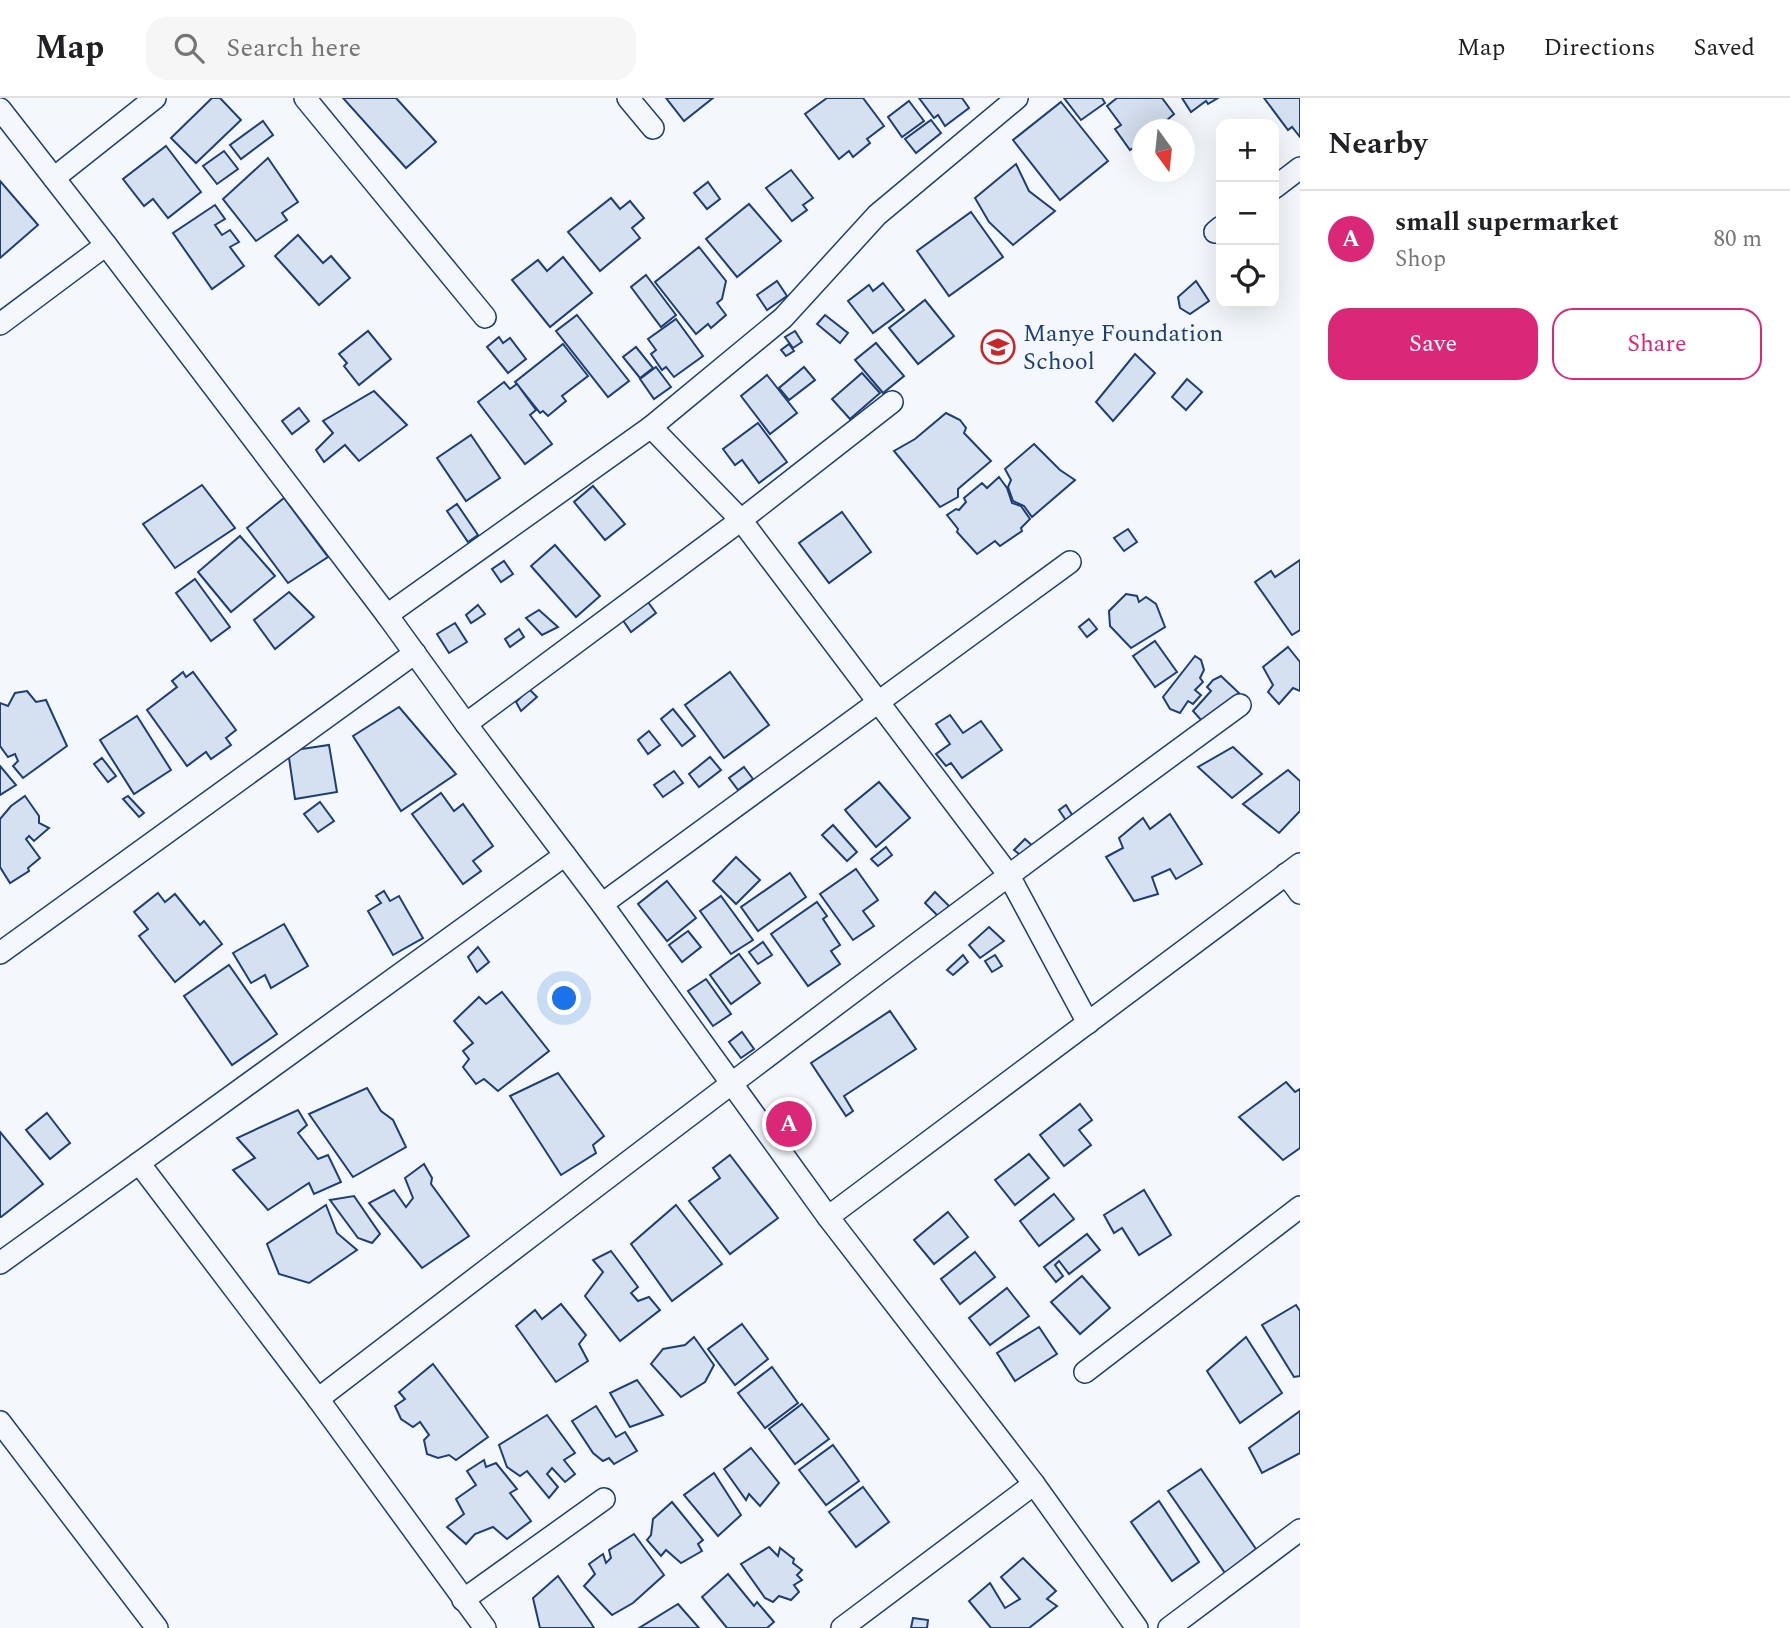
<!DOCTYPE html>
<html lang="en">
<head>
<meta charset="utf-8">
<style>
	:root { --surface:#fff; --page:#f6f6f6; --text:#202124; --muted:#757577; --line:#e0e0e0; --accent:#db2777 }
	body { margin:0; font-family:Spectral,serif; background:var(--page); color:var(--text) }
	.controls { position:absolute; right:21px; top:21px; display:grid; overflow:hidden; border-radius:14px; box-shadow:0 7px 28px #0002 }
	.controls button { width:63px; height:63px; display:grid; place-items:center; padding:0; border:0; border-bottom:2px solid var(--line); background:var(--surface); color:var(--text); font:35px sans-serif }
	.compass { position:absolute; left:1132px; top:21px; width:63px; height:63px; border-radius:50%; background:var(--surface); box-shadow:0 7px 28px #0002; rotate:165deg }
	.you { position:absolute; left:565px; top:901px; width:24px; height:24px; margin:-18px; border:5px solid #fff; border-radius:50%; background:#1a73e8; box-shadow:0 0 0 10px #1a73e833 }
	.badge { display:grid; place-items:center; width:46px; height:46px; border-radius:50%; background:var(--accent); color:#fff; font-size:23px; font-weight:700 }
	.pin { position:absolute; translate:-50% -50%; border:4px solid #fff; box-shadow:0 2px 7px #0006 }
	.list { margin:0; padding:0; list-style:none }
	h2 { display:flex; justify-content:space-between; align-items:center; height:91px; margin:0; padding:0 28px; font-size:30px }
	h2 small { font-size:23px; font-weight:400; color:var(--muted) }
	.list li { display:grid; grid-template-columns:46px 1fr auto; gap:21px; align-items:center; box-sizing:border-box; height:98px; padding:0 28px; border-top:2px solid var(--line) }
	.list b { display:block; font-size:26px; white-space:nowrap }
	.list p { margin:0; font-size:23px; white-space:nowrap; color:var(--muted) }
	.list em { font-size:23px; font-style:normal; color:var(--muted) }
	.actions { display:flex; gap:14px; padding:21px 28px }
	.actions a { flex:1; padding:16px 0; border:2px solid var(--accent); border-radius:21px; text-align:center; font-size:24px; color:var(--accent) }
	.actions .main { background:var(--accent); color:#fff }
	.icon { flex:none; width:38px; height:38px; fill:none; stroke:currentColor; stroke-width:2; stroke-linecap:round; stroke-linejoin:round }
	.map { position:relative; flex:none; width:1300px; height:1530px; overflow:hidden }
	header { display:flex; align-items:center; gap:42px; box-sizing:border-box; height:98px; padding:0 35px; background:var(--surface); border-bottom:2px solid var(--line) }
	header strong { font-size:33px }
	nav { display:flex; gap:38px; margin-inline-start:auto; font-size:24px }
	.search { width:490px; height:63px; background:var(--page); display:flex; align-items:center; gap:18px; box-sizing:border-box; padding:0 24px; border-radius:21px; color:var(--muted); font-size:26px }
	main { display:flex }
	aside { flex:1; background:var(--surface) }
	.map>svg:first-child { display:block }
	.building { fill:#d5e0f0; stroke:#1d3f73; stroke-width:2 }
	.lines { fill:none; stroke-linecap:round; stroke-linejoin:round }
	.minor-casing { stroke:#1d3f73; stroke-width:24 }
	.minor { stroke:#f4f7fb; stroke-width:21 }
	.labels { text-anchor:middle; stroke-width:5; stroke-linejoin:round; paint-order:stroke }
	.poi-label { font-size:24px; fill:#1d3f73; stroke:#f4f7fb; text-anchor:start }
</style>
</head>
<body>
<header>
<strong>Map</strong>
<div class="search"><svg class="icon" aria-label="search" viewBox="0 0 24 24"><circle cx="10" cy="10" r="6"/><path d="M15 15l6 6"/></svg>Search here</div>
<nav><a>Map</a><a>Directions</a><a>Saved</a></nav>
</header>
<main>
<div class="map">
<svg width="1300" height="1530" viewBox="0 0 1300 1530">
	<rect width="100%" height="100%" fill="#f4f7fb"/>
	<!-- building -->
	<g class="building">
		<path d="M212,0h8l21,22 -45,43 -25,-25z"/>
		<path d="M343,0h53l40,44 -30,26z"/>
		<path d="M666,0h47l-29,23z"/>
		<path d="M827,0h36l21,28 -17,13 3,4 -17,14 -4,-6 -10,8 -34,-45z"/>
		<path d="M919,0h43l7,10 -24,18 -7,-11 -4,3z"/>
		<path d="M1064,0h38l3,5 -24,17z"/>
		<path d="M1117,0h45l12,16 -7,6 6,7 -3,3h-28v14l-1,-2 -11,8 -15,-21 6,-4 -14,-19z"/>
		<path d="M1182,0h36l-10,6 -2,-3 -15,11z"/>
		<path d="M1264,0h36v39l-8,-10 -4,3z"/>
		<path d="M909,3l15,20 -22,16 -14,-20z"/>
		<path d="M1061,4l47,59 -48,39 -47,-60z"/>
		<path d="M931,22l10,13 -25,20 -11,-14z"/>
		<path d="M263,23l10,14 -32,24 -11,-14z"/>
		<path d="M166,48l35,46 -33,26 -15,-19 -9,7 -21,-27z"/>
		<path d="M224,53l14,18 -21,15 -14,-18z"/>
		<path d="M268,60l30,44 -16,11 5,7 -31,21 -33,-42z"/>
		<path d="M1016,66l13,27 26,20 -42,34 -24,-23 -14,-24z"/>
		<path d="M791,72l22,28 -10,7 4,5 -15,11 -26,-33z"/>
		<path d="M0,83l38,44 -38,33z"/>
		<path d="M708,84l12,17 -13,10 -13,-16z"/>
		<path d="M611,100l9,11 10,-8 14,17 -12,10 8,10 -40,33 -32,-39z"/>
		<path d="M749,106l32,37 -44,36 -31,-38z"/>
		<path d="M215,107l10,14 -10,6 7,10 8,-5 9,12 -9,5 14,19 -32,23 -39,-56z"/>
		<path d="M971,114l32,45 -54,39 -32,-45z"/>
		<path d="M298,137l25,28 8,-7 19,22 -31,27 -44,-49z"/>
		<path d="M699,149l27,34 -4,18 -5,4 9,12 -15,13 -3,-4 -12,10 -41,-52z"/>
		<path d="M563,159l29,36 -42,34 -38,-47 26,-20 9,11z"/>
		<path d="M646,177l30,40 -15,12 -30,-40z"/>
		<path d="M777,183l10,15 -20,14 -10,-15z"/>
		<path d="M1196,183l13,20 -19,13 -10,-6 -2,-11z"/>
		<path d="M883,185l21,27 -31,23 -25,-32 21,-16 4,6z"/>
		<path d="M925,202l29,36 -36,28 -29,-36z"/>
		<path d="M577,217l52,66 -21,16 -52,-66z"/>
		<path d="M825,217l23,18 -8,10 -23,-19z"/>
		<path d="M676,221l27,37 -29,21 -8,-10 -4,3 -11,-16 5,-4 -8,-11z"/>
		<path d="M368,233l23,28 -32,26 -15,-19 3,-3 -8,-9z"/>
		<path d="M795,233l7,11 -9,6 -8,-11z"/>
		<path d="M499,239l4,6 7,-5 16,21 -18,14 -21,-26z"/>
		<path d="M876,245l28,33 -21,17 -28,-33z"/>
		<path d="M563,246l25,32 -26,20 4,5 -18,15 -5,-5 -3,2 -25,-31z"/>
		<path d="M789,246l5,7 -8,5 -5,-6z"/>
		<path d="M636,249l17,21 -13,10 -17,-21z"/>
		<path d="M1135,256l20,19 -42,48 -17,-19z"/>
		<path d="M656,269l15,20 -17,12 -14,-20z"/>
		<path d="M804,269l11,13 -26,20 -10,-12z"/>
		<path d="M862,275l18,20 -30,26 -18,-20z"/>
		<path d="M767,277l30,38 -27,21 -29,-38z"/>
		<path d="M1187,281l15,13 -16,18 -14,-13z"/>
		<path d="M504,284l6,7 7,-5 19,26 -6,5 22,29 -27,20 -47,-62z"/>
		<path d="M374,293l33,34 -48,36 -14,-16 -21,17 -8,-12 17,-17 -10,-12z"/>
		<path d="M299,310l10,13 -17,13 -10,-13z"/>
		<path d="M946,315l14,7 6,8 -2,5 27,28 -33,28v8l-18,10 -46,-56 21,-12z"/>
		<path d="M758,325l29,39 -28,21 -17,-23 -7,5 -12,-16z"/>
		<path d="M471,337l29,43 -34,23 -29,-43z"/>
		<path d="M1034,346l26,26 15,10 -43,37 -8,-11 -11,-5 -5,-14 3,-7 -6,-11z"/>
		<path d="M999,379l8,11 5,15 9,3 9,13 -9,9 1,3 -22,15 -5,-5 -18,13 -20,-22 1,-3 -11,-14 9,-6 3,1 7,-8 -2,-4 18,-15 5,5z"/>
		<path d="M202,387l33,43 -60,40 -32,-44z"/>
		<path d="M593,388l32,38 -20,16 -31,-38z"/>
		<path d="M284,400l44,59 -40,26 -41,-55z"/>
		<path d="M457,406l21,31 -10,7 -21,-31z"/>
		<path d="M842,414l29,40 -42,31 -30,-40z"/>
		<path d="M1128,431l9,13 -13,9 -10,-13z"/>
		<path d="M240,438l35,40 -44,36 -33,-40z"/>
		<path d="M555,447l45,51 -24,21 -45,-51z"/>
		<path d="M1300,462v70l-8,5 -37,-53 16,-11 4,6z"/>
		<path d="M504,463l9,13 -12,8 -9,-13z"/>
		<path d="M195,481l35,48 -19,14 -35,-48z"/>
		<path d="M289,494l25,25 -39,32 -21,-29z"/>
		<path d="M1126,496l11,2 2,6 7,-5 10,7 9,23 -34,21 -21,-22 -1,-15z"/>
		<path d="M645,500l11,15 -25,19 -11,-16z"/>
		<path d="M478,507l7,9 -14,9 -5,-8z"/>
		<path d="M539,512l19,17 -16,8 -16,-17z"/>
		<path d="M1089,521l8,10 -10,8 -8,-10z"/>
		<path d="M455,525l12,19 -18,11 -12,-19z"/>
		<path d="M519,531l5,8 -14,10 -5,-8z"/>
		<path d="M1155,543l22,31 -22,15 -22,-31z"/>
		<path d="M1288,549l12,15v29l-7,-3 -14,16 -11,-12 5,-7 -10,-18z"/>
		<path d="M1195,558l6,4 3,10 -4,8 3,4 -8,8 6,5 -8,9 -5,-3 -8,12 -10,-4 -7,-12z"/>
		<path d="M183,574l3,5 7,-5 43,58 -10,8 5,7 -20,14 -5,-7 -19,14 -40,-56 30,-23 -5,-6z"/>
		<path d="M730,574l39,53 -45,33 -39,-53z"/>
		<path d="M1221,578l18,17 -25,27 -12,1 -9,-10 18,-20 -4,-4 6,-7z"/>
		<path d="M529,591l8,8 -16,14 -5,-9z"/>
		<path d="M27,593l9,11 10,-2 21,46 -44,32 -10,-12 5,-5 -3,-7 -7,3 -8,-11v-43l8,3 7,-13z"/>
		<path d="M399,609l57,67 -55,37 -48,-75z"/>
		<path d="M673,611l22,27 -13,10 -21,-27z"/>
		<path d="M950,617l13,18 18,-12 21,29 -40,28 -11,-15 -5,3 -10,-12 14,-10 -14,-20z"/>
		<path d="M137,618l34,54 -37,24 -34,-54z"/>
		<path d="M649,633l11,14 -12,9 -10,-14z"/>
		<path d="M329,647l8,47 -42,7 -7,-48z"/>
		<path d="M1233,649l29,27 -30,24 -34,-31z"/>
		<path d="M710,659l11,13 -22,17 -10,-13z"/>
		<path d="M102,660l14,18 -8,6 -14,-18z"/>
		<path d="M0,668l16,19 -16,10z"/>
		<path d="M744,669l9,12 -15,11 -9,-12z"/>
		<path d="M1288,672l12,11v30l-21,22 -36,-29z"/>
		<path d="M674,673l9,12 -20,14 -9,-12z"/>
		<path d="M879,684l31,36 -34,29 -31,-37z"/>
		<path d="M441,695l13,18 9,-7 30,42 -20,15 8,10 -18,13 -51,-70z"/>
		<path d="M25,698l14,20v7l10,5 -15,13 -5,-5 -3,3 14,19 -12,10 1,3 -19,12 -10,-16v-48l11,-13z"/>
		<path d="M128,698l16,17 -5,4 -16,-18z"/>
		<path d="M320,704l14,19 -16,11 -14,-18z"/>
		<path d="M1066,707l8,13 -7,4 -8,-12z"/>
		<path d="M1170,716l32,50 -26,15 -6,-10 -18,8 6,17 -24,7 -28,-44 17,-9 -4,-10 24,-20 7,11z"/>
		<path d="M833,727l24,27 -10,9 -25,-26z"/>
		<path d="M1025,741l10,9 -10,11 -11,-9z"/>
		<path d="M886,749l6,8 -14,11 -7,-7z"/>
		<path d="M736,759l24,23 -24,24 -23,-23z"/>
		<path d="M856,771l22,31 -15,11 11,15 -21,14 -33,-46z"/>
		<path d="M790,775l16,24 -48,34 -17,-24z"/>
		<path d="M667,783l29,37 -29,23 -29,-37z"/>
		<path d="M384,793l6,10 9,-5 24,42 -30,17 -25,-44 13,-8 -5,-7z"/>
		<path d="M935,794l14,14 -10,11 -14,-14z"/>
		<path d="M158,795l7,9 10,-8 25,31 4,-4 18,23 -47,38 -36,-46 9,-7 -14,-17z"/>
		<path d="M721,798l32,44 -22,14 -31,-43z"/>
		<path d="M817,804l10,14 -4,3 17,26 -9,6 9,13 -32,22 -37,-52z"/>
		<path d="M284,826l24,42 -37,22 -6,-13 -14,8 -18,-30z"/>
		<path d="M989,829l15,14 -24,17 -11,-13z"/>
		<path d="M688,833l13,16 -19,15 -13,-17z"/>
		<path d="M763,844l9,13 -14,9 -9,-12z"/>
		<path d="M478,849l11,15 -12,10 -9,-15z"/>
		<path d="M739,856l21,29 -29,21 -21,-29z"/>
		<path d="M963,857l5,7 -15,13 -6,-5z"/>
		<path d="M995,857l7,11 -10,6 -7,-11z"/>
		<path d="M229,867l48,69 -45,31 -48,-69z"/>
		<path d="M706,881l25,35 -18,12 -25,-35z"/>
		<path d="M502,894l47,59 -51,40 -14,-12 -8,5 -13,-17 6,-8 -6,-8 10,-8 -19,-22 25,-24 7,7z"/>
		<path d="M890,913l26,38 -72,47 9,15 -7,5 -35,-53z"/>
		<path d="M742,934l12,17 -13,9 -12,-16z"/>
		<path d="M558,975l46,63 -11,9 3,8 -35,22 -51,-79z"/>
		<path d="M1286,984l9,10 5,-3v59l-17,12 -44,-43z"/>
		<path d="M367,990l14,23 12,9 13,27 -53,30 -44,-63z"/>
		<path d="M1080,1006l12,16 -13,10 12,15 -27,21 -24,-31z"/>
		<path d="M298,1012l9,15 -9,8 20,26 10,-4 13,27 -27,12 -5,-11 -41,27 -35,-40 22,-12 -18,-20z"/>
		<path d="M47,1015l23,30 -20,16 -24,-29z"/>
		<path d="M0,1034l43,52 -42,33h-1z"/>
		<path d="M1029,1056l20,24 -34,27 -20,-25z"/>
		<path d="M730,1057l48,63 -48,36 -41,-53 31,-23 -7,-10z"/>
		<path d="M424,1066l8,14 -1,6 38,52 -47,32 -53,-65 25,-13 12,17 7,-9 -8,-20z"/>
		<path d="M1144,1092l27,45 -32,20 -17,-27 -8,5 -10,-18z"/>
		<path d="M1054,1096l20,25 -35,27 -19,-25z"/>
		<path d="M354,1098l26,38 -8,9 -14,-5 -28,-38z"/>
		<path d="M326,1107l11,28 20,17 -48,33 -30,-9 -12,-30z"/>
		<path d="M676,1107l46,59 -50,37 -41,-57z"/>
		<path d="M948,1114l20,25 -34,27 -20,-24z"/>
		<path d="M1087,1136l13,16 -31,24 -10,-13 -4,4 8,11 -7,6 -12,-15z"/>
		<path d="M611,1153l27,36 -7,6 7,8 11,-4 11,13 -40,31 -35,-45 18,-24 -10,-12z"/>
		<path d="M975,1154l20,25 -35,27 -19,-25z"/>
		<path d="M1082,1178l28,32 -30,26 -29,-32z"/>
		<path d="M1007,1190l22,28 -39,29 -21,-27z"/>
		<path d="M561,1206l25,31 -7,9 9,17 -32,21 -40,-56 19,-16 7,9z"/>
		<path d="M1296,1207l4,6v65l-6,1 -32,-52z"/>
		<path d="M742,1226l26,35 -33,26 -27,-36z"/>
		<path d="M1039,1229l18,27 -42,27 -18,-28z"/>
		<path d="M694,1239l20,28 -9,17 -24,15 -30,-33 12,-15 22,-4z"/>
		<path d="M1246,1239l36,56 -42,30 -33,-52z"/>
		<path d="M433,1266l55,73 -32,23 -7,-5 -11,3 -11,-4 -3,-14 5,-5 -9,-13 -7,5 -12,-8 -6,-13 10,-7 -6,-7z"/>
		<path d="M772,1269l26,36 -33,25 -27,-35z"/>
		<path d="M637,1282l26,35 -33,12 -20,-34z"/>
		<path d="M802,1306l27,35 -34,25 -26,-35z"/>
		<path d="M596,1308l20,31 9,-5 12,19 -23,13 -5,-6 -6,3 -10,-8 -21,-32z"/>
		<path d="M1300,1313v42l-38,20 -13,-25z"/>
		<path d="M547,1317l28,38 -11,7 11,14 -10,8 -13,-14 -5,6 11,13 -9,11 -22,-27 -7,5 -13,-9 -8,-22z"/>
		<path d="M833,1347l26,36 -33,24 -27,-35z"/>
		<path d="M751,1350l28,35 -19,23 -11,-12 -3,6 -22,-31z"/>
		<path d="M484,1362l2,7 10,-4 21,26 -7,4 21,28 -24,18 -14,-12 -18,7 -9,10 -19,-17 17,-13 -8,-15 20,-14 -9,-14z"/>
		<path d="M1201,1371l55,80 -31,24 -57,-82z"/>
		<path d="M714,1375l27,42 -23,21 -34,-41z"/>
		<path d="M863,1389l26,35 -33,25 -27,-35z"/>
		<path d="M1159,1403l40,61 -27,19 -41,-59z"/>
		<path d="M672,1404l31,38 -5,4 4,7 -21,12 -15,-13 -5,6 -14,-16 4,-5 2,-16z"/>
		<path d="M634,1436l30,41 -31,28 -21,12 -28,-29 11,-12 -6,-10 14,-10 3,9 5,-5 -2,-8z"/>
		<path d="M769,1449l9,9 2,-8 14,11 -1,4 9,7 -5,5 5,5 -8,5 5,7 -8,8 -12,-4 -6,6 -8,-4 -24,-34z"/>
		<path d="M1023,1460l33,33 -9,8 10,7 -28,22h-38l-22,-27 21,-18 15,25 15,-9 -19,-22z"/>
		<path d="M728,1476l26,32 3,-4 17,20 -7,6h-40l-25,-31z"/>
		<path d="M558,1478l33,47 3,5h-54l-7,-30z"/>
		<path d="M678,1506l21,24h-60z"/>
		<path d="M913,1520l15,2 -1,8h-16z"/>
	</g>
	<g class="lines">
		<defs>
			<g id="minor">
				<path d="M305,0l180,219"/>
				<path d="M628,0l25,30"/>
				<path d="M0,11l106,136 281,370 79,109 136,180 226,313 206,267 103,144"/>
				<path d="M54,80l101,-80"/>
				<path d="M1274,90l26,-20"/>
				<path d="M1215,134l6,-5"/>
				<path d="M0,226l106,-79"/>
				<path d="M651,329l90,93 267,354 80,149"/>
				<path d="M387,517l264,-188 132,-109 94,-103 140,-117"/>
				<path d="M466,626l275,-204 151,-118"/>
				<path d="M565,757l-426,308 179,236c305,-234 611,-467 922,-694"/>
				<path d="M1286,776l14,19"/>
				<path d="M602,806l468,-342"/>
				<path d="M0,855l415,-300"/>
				<path d="M828,1119l472,-353"/>
				<path d="M0,1165l139,-100"/>
				<path d="M1085,1274l215,-165"/>
				<path d="M318,1301l167,229"/>
				<path d="M0,1324l157,206"/>
				<path d="M463,1502l141,-101"/>
				<path d="M842,1530l192,-144"/>
				<path d="M1169,1530l131,-98"/>
			</g>
		</defs>
		<!-- minor casing -->
		<use href="#minor" class="minor-casing"/>
		<!-- minor -->
		<use href="#minor" class="minor"/>
	</g>
	<!-- icons -->
	<defs>
		<symbol id="school-ring" viewBox="-11 -11 22 22"><circle r="9.5" fill="#f4f7fb" stroke="#c62828" stroke-width="1.5"/><path d="M0-5L7-2L0 1L-7-2ZM-4 1L0 2.5L4 1V4Q0 6-4 4Z" fill="#c62828"/></symbol>
	</defs>
	<g fill-rule="evenodd">
		<use href="#school-ring" x="979" y="230" width="38" height="38"/>
	</g>
	<g class="labels">
		<!-- poi labels -->
		<g class="poi-label">
			<text x="1023" y="243">Manye Foundation<tspan x="1023" dy="28">School</tspan></text>
		</g>
	</g>
</svg>
<div class="controls">
<button>+</button>
<button>−</button>
<button><svg class="icon" aria-label="locate" viewBox="0 0 24 24"><circle cx="12" cy="12" r="6"/><path d="M12 2v4M12 18v4M2 12h4M18 12h4"/></svg></button>
</div>
<svg class="compass" viewBox="-18 -18 36 36"><path d="M0-13l5 13h-10z" fill="#e53935"/><path d="M0 13l5-13h-10z" fill="#757577"/></svg>
<div class="you"></div>
<div class="pin badge" style="left:789px;top:1026px">A</div>
</div>
<aside>
<h2>Nearby<small></small></h2>
<ul class="list">
<li><span class="badge">A</span><div><b>small supermarket</b><p>Shop</p></div><em>80 m</em></li>
</ul>
<div class="actions"><a class="main">Save</a><a>Share</a></div>
</aside>
</main>
</body>
</html>
